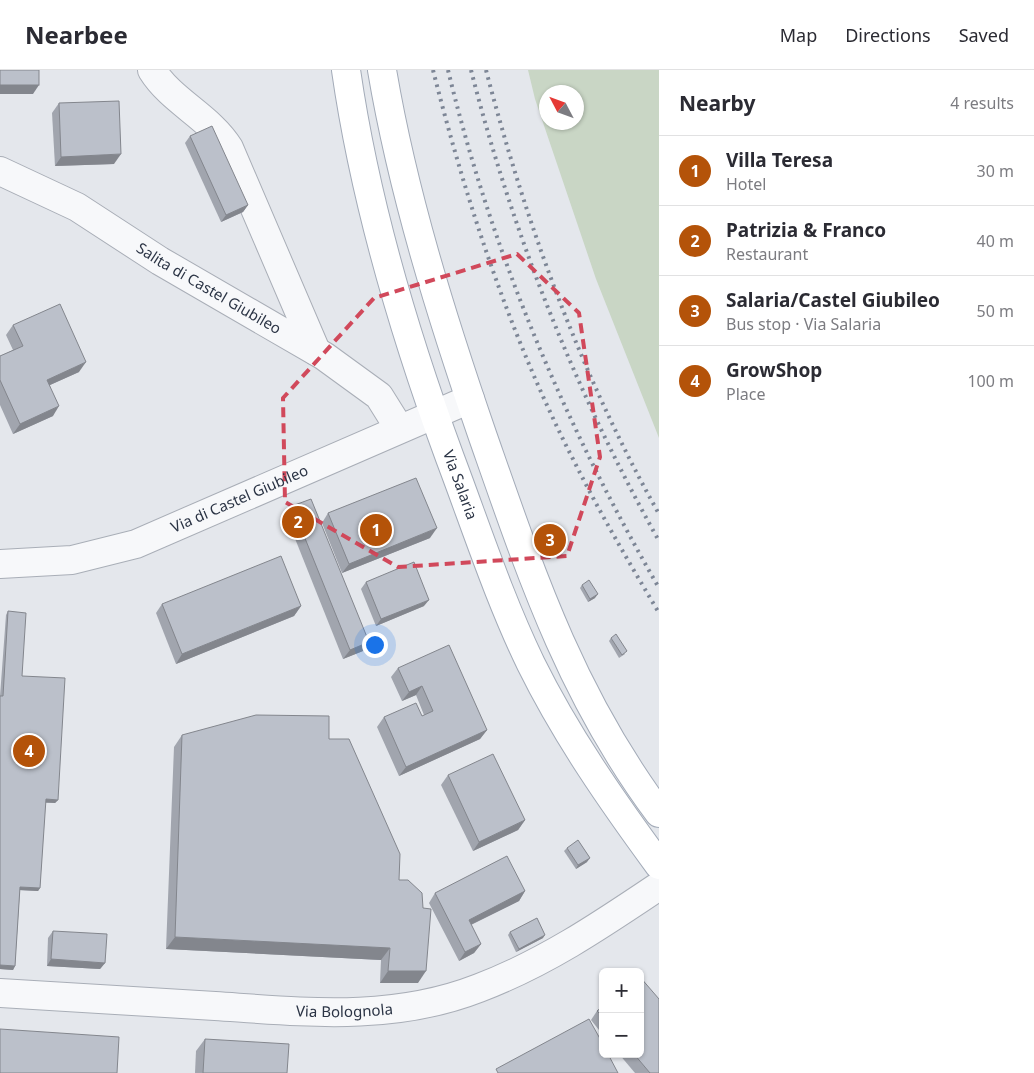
<!DOCTYPE html>
<html lang="en">
<head>
<meta charset="utf-8">
<style>
	:root { --surface:#fff; --page:#f2f2f3; --text:#2b2b33; --muted:#7c7c81; --line:#e1e1e2; --accent:#b45309 }
	body { margin:0; font-family:"Noto Sans",sans-serif; background:var(--page); color:var(--text) }
	.controls { position:absolute; right:15px; bottom:15px; display:grid; overflow:hidden; border-radius:8px; box-shadow:0 1px 4px #0004 }
	.controls button { width:45px; height:45px; display:grid; place-items:center; padding:0; border:0; border-bottom:1px solid var(--line); background:var(--surface); color:var(--text); font:25px sans-serif }
	.compass { position:absolute; left:539px; top:15px; width:45px; height:45px; border-radius:50%; background:var(--surface); box-shadow:0 1px 4px #0004; rotate:311deg }
	.you { position:absolute; left:374px; top:574px; width:18px; height:18px; margin:-12px; border:4px solid #fff; border-radius:50%; background:#1a73e8; box-shadow:0 0 0 8px #1a73e833 }
	.badge { display:grid; place-items:center; width:32px; height:32px; border-radius:50%; background:var(--accent); color:#fff; font-size:16px; font-weight:700 }
	.pin { position:absolute; translate:-50% -50%; border:2px solid #fff; box-shadow:0 1px 5px #0006 }
	.list { margin:0; padding:0; list-style:none }
	h2 { display:flex; justify-content:space-between; align-items:center; height:65px; margin:0; padding:0 20px; font-size:21px }
	h2 small { font-size:16px; font-weight:400; color:var(--muted) }
	.list li { display:grid; grid-template-columns:32px 1fr auto; gap:15px; align-items:center; box-sizing:border-box; height:70px; padding:0 20px; border-top:1px solid var(--line) }
	.list b { display:block; font-size:19px; white-space:nowrap }
	.list p { margin:0; font-size:16px; white-space:nowrap; color:var(--muted) }
	.list em { font-size:16px; font-style:normal; color:var(--muted) }
	.map { position:relative; flex:none; width:659px; height:1003px; overflow:hidden }
	header { display:flex; align-items:center; gap:30px; box-sizing:border-box; height:70px; padding:0 25px; background:var(--surface); border-bottom:1px solid var(--line) }
	header strong { font-size:24px }
	nav { display:flex; gap:28px; margin-inline-start:auto; font-size:18px }
	main { display:flex }
	aside { flex:1; background:var(--surface) }
	.map>svg:first-child { display:block }
	.green { fill:#c9d6c5; fill-rule:evenodd }
	.lines { fill:none; stroke-linecap:round; stroke-linejoin:round }
	.minor-casing { stroke:#a9aeb7; stroke-width:30 }
	.tertiary-casing { stroke:#a9aeb7; stroke-width:30 }
	.primary-casing { stroke:#a3abb8; stroke-width:30 }
	.minor { stroke:#f7f8fa; stroke-width:28 }
	.tertiary { stroke:#f7f8fa; stroke-width:28 }
	.primary { stroke:#fff; stroke-width:28 }
	.rail { stroke:#7d8696; stroke-width:4; stroke-dasharray:2.5 5; stroke-linecap:butt }
	.wall { fill:#a1a5ae }
	.shaded-wall { fill:#83868d }
	.building { fill:#bbc0ca; stroke:#83868d }
	.marked { fill:none; stroke:#d1495b; stroke-width:4; stroke-dasharray:10 6; stroke-linejoin:round }
	.labels { text-anchor:middle; stroke-width:4; stroke-linejoin:round; paint-order:stroke }
	.street-label { font-size:15px; fill:#2b3445; stroke:#f4f6f9 }
</style>
</head>
<body>
<header>
<strong>Nearbee</strong>
<nav><a>Map</a><a>Directions</a><a>Saved</a></nav>
</header>
<main>
<div class="map">
<svg width="659" height="1003" viewBox="0 0 659 1003">
	<rect width="100%" height="100%" fill="#e4e7ec"/>
	<!-- green -->
	<path class="green" d="M528,0h131v368l-63,-159 -61,-180zM546,22h30v30h-30z"/>
	<g class="lines">
		<defs>
			<g id="minor">
				<path d="M152,0c20,32 57,46 77,78l87,203"/>
				<path id="s1" d="M0,101l77,36 83,54 164,95 55,40 20,32"/>
				<path id="s2" d="M0,923c72,4 143,9 215,13 90,6 177,16 264,-18 66,-25 122,-63 180,-102"/>
			</g>
			<g id="tertiary">
				<path id="s3" d="M0,494l72,-4 64,-16 334,-145"/>
			</g>
			<g id="primary">
				<path id="s4" d="M346,0c19,132 58,263 104,388 26,69 49,140 81,206 35,71 81,137 128,201"/>
				<path d="M382,0c21,124 60,248 101,367 48,137 88,258 176,376"/>
			</g>
		</defs>
		<!-- minor casing -->
		<use href="#minor" class="minor-casing"/>
		<!-- tertiary casing -->
		<use href="#tertiary" class="tertiary-casing"/>
		<!-- primary casing -->
		<use href="#primary" class="primary-casing"/>
		<!-- minor -->
		<use href="#minor" class="minor"/>
		<!-- tertiary -->
		<use href="#tertiary" class="tertiary"/>
		<!-- primary -->
		<use href="#primary" class="primary"/>
		<!-- rail -->
		<g class="rail">
			<path d="M433,0c34,135 79,271 143,395 25,50 54,99 83,148"/>
			<path d="M448,0c44,183 117,355 211,518"/>
			<path d="M471,0c42,165 105,323 188,471"/>
			<path d="M486,0c40,154 95,305 173,444"/>
		</g>
	</g>
	<!-- wall -->
	<g class="wall">
		<path d="M59,33l55,61 -59,2 -3,-53z"/>
		<path d="M190,66l58,69 -5,7 -22,10 -36,-79z"/>
		<path d="M13,255l66,47 -29,13 3,31 -40,18 -13,-29v-49l13,-6 -7,-15z"/>
		<path d="M292,436l77,136 -6,9 -20,8 -57,-143z"/>
		<path d="M328,443l102,25 -88,35 -20,-50z"/>
		<path d="M366,512l58,24 -48,20 -15,-37z"/>
		<path d="M582,515l13,13 -7,4 -8,-14z"/>
		<path d="M162,534l139,2 -7,10 -118,48 -20,-51z"/>
		<path d="M8,541l14,65 36,124 -3,3h-10l-5,85 -2,3 -18,-1 -5,76 -2,4 -13,-1v-273l6,-81z"/>
		<path d="M611,568l14,16 -6,4 -10,-17z"/>
		<path d="M398,598l89,62 -7,9 -81,37 -22,-49 7,-10 38,-1 2,-1 -8,-20 -14,6 -11,-24z"/>
		<path d="M182,665l147,4 70,141 19,103h-38l1,-23 -215,-11 8,-202z"/>
		<path d="M448,705l77,45 -7,10 -45,21 -32,-66z"/>
		<path d="M567,778l20,14 -11,7 -12,-18z"/>
		<path d="M525,821l-6,10 -48,24 10,19 -7,9 -15,8 -30,-58 6,-10z"/>
		<path d="M53,861l52,32 -5,6 -53,-3 1,-28z"/>
		<path d="M510,862l33,6 -27,14 -8,-17z"/>
		<path d="M603,936v29l-12,-15 6,-9z"/>
		<path d="M205,969l82,34h-92l1,-22z"/>
		<path d="M619,984h21l19,19h-24z"/>
	</g>
	<!-- shaded-wall -->
	<g class="shaded-wall">
		<path d="M0,15h39l-6,9h-33z"/>
		<path d="M121,84l-7,10 -59,2 6,-9z"/>
		<path d="M248,135l-5,7 -22,10 5,-7z"/>
		<path d="M86,292l-7,10 -38,17 6,-9z"/>
		<path d="M59,336l-6,10 -40,18 7,-10z"/>
		<path d="M437,458l-7,10 -88,35 7,-9z"/>
		<path d="M598,524l-3,4 -7,4 2,-3z"/>
		<path d="M429,530l-5,6 -48,20 5,-7z"/>
		<path d="M301,536l-7,10 -118,48 6,-10z"/>
		<path d="M369,572l-6,9 -20,8 7,-9z"/>
		<path d="M422,616l-6,9 -14,6 7,-9z"/>
		<path d="M487,660l-7,9 -81,37 7,-9z"/>
		<path d="M46,729l12,1 -3,3 -12,-1z"/>
		<path d="M525,750l-7,10 -45,21 6,-9z"/>
		<path d="M590,788l-3,4 -11,7 2,-4z"/>
		<path d="M20,817l20,1 -2,3 -20,-1z"/>
		<path d="M525,821l-6,10 -57,28 7,-9z"/>
		<path d="M545,865l-2,3 -27,14 3,-3z"/>
		<path d="M175,867l215,11 -9,12 -215,-11z"/>
		<path d="M481,874l-7,9 -15,8 6,-9z"/>
		<path d="M51,889l54,4 -5,6 -53,-3z"/>
		<path d="M0,895l15,1 -2,4 -13,-1z"/>
		<path d="M388,901h38l-8,12h-38z"/>
	</g>
	<!-- building -->
	<g class="building">
		<rect x="0" y="0" width="39" height="15"/>
		<path d="M119,31l2,53 -60,3 -2,-54z"/>
		<path d="M212,56l36,79 -22,10 -36,-79z"/>
		<path d="M60,234l26,58 -39,18 12,26 -39,18 -20,-44v-24l23,-10 -10,-21z"/>
		<path d="M416,408l21,50 -88,36 -21,-51z"/>
		<path d="M311,429l58,143 -19,8 -58,-144z"/>
		<path d="M281,486l20,50 -119,48 -20,-50z"/>
		<path d="M414,492l15,38 -48,19 -15,-37z"/>
		<path d="M589,510l9,14 -8,5 -8,-14z"/>
		<path d="M8,541l18,2 -4,63 43,2 -7,122 -12,-1 -6,89 -20,-1 -5,79 -15,-1v-269h3z"/>
		<path d="M616,564l11,17 -5,4 -11,-17z"/>
		<path d="M449,575l38,85 -81,37 -22,-50 32,-14 6,13 11,-5 -11,-25 -13,6 -11,-24z"/>
		<path d="M256,645l73,1v23h20l51,115 -1,26h9l14,13 1,15 8,1 -5,62h-38l2,-23 -215,-11 7,-202z"/>
		<path d="M493,684l32,66 -46,22 -31,-67z"/>
		<path d="M578,770l12,18 -12,7 -11,-17z"/>
		<path d="M507,786l18,35 -56,29 12,24 -16,8 -30,-59z"/>
		<path d="M537,848l8,17 -26,14 -9,-17z"/>
		<path d="M53,861l54,3 -2,29 -54,-4z"/>
		<path d="M640,907l19,22v74h-9l-16,-19h6z"/>
		<path d="M603,936v11l-6,-6z"/>
		<path d="M589,949l14,25v10h5l10,19h-120l-2,-4z"/>
		<path d="M0,959l119,8 -2,36h-117z"/>
		<path d="M205,969l84,5 -2,29h-84z"/>
	</g>
	<!-- marked area -->
	<path class="marked" d="M517,184l62,59 21,144 -33,99 -169,11 -113,-65 -2,-104 91,-100z"/>
	<g class="labels">
		<!-- street labels -->
		<g class="street-label">
			<text dy="5" stroke="none"><textPath href="#s1" startOffset="240">Salita di Castel Giubileo</textPath></text>
			<text dy="5" stroke="none"><textPath href="#s4" startOffset="431">Via Salaria</textPath></text>
			<text dy="5" stroke="none"><textPath href="#s3" startOffset="251">Via di Castel Giubileo</textPath></text>
			<text dy="5" stroke="none"><textPath href="#s2" startOffset="345">Via Bolognola</textPath></text>
		</g>
	</g>
</svg>
<div class="controls">
<button>+</button>
<button>−</button>
</div>
<svg class="compass" viewBox="-18 -18 36 36"><path d="M0-13l5 13h-10z" fill="#e53935"/><path d="M0 13l5-13h-10z" fill="#7c7c81"/></svg>
<div class="you"></div>
<div class="pin badge" style="left:376px;top:460px">1</div>
<div class="pin badge" style="left:298px;top:452px">2</div>
<div class="pin badge" style="left:550px;top:470px">3</div>
<div class="pin badge" style="left:29px;top:681px">4</div>
</div>
<aside>
<h2>Nearby<small>4 results</small></h2>
<ul class="list">
<li><span class="badge">1</span><div><b>Villa Teresa</b><p>Hotel</p></div><em>30 m</em></li>
<li><span class="badge">2</span><div><b>Patrizia &amp; Franco</b><p>Restaurant</p></div><em>40 m</em></li>
<li><span class="badge">3</span><div><b>Salaria/Castel Giubileo</b><p>Bus stop · Via Salaria</p></div><em>50 m</em></li>
<li><span class="badge">4</span><div><b>GrowShop</b><p>Place</p></div><em>100 m</em></li>
</ul>
</aside>
</main>
</body>
</html>
